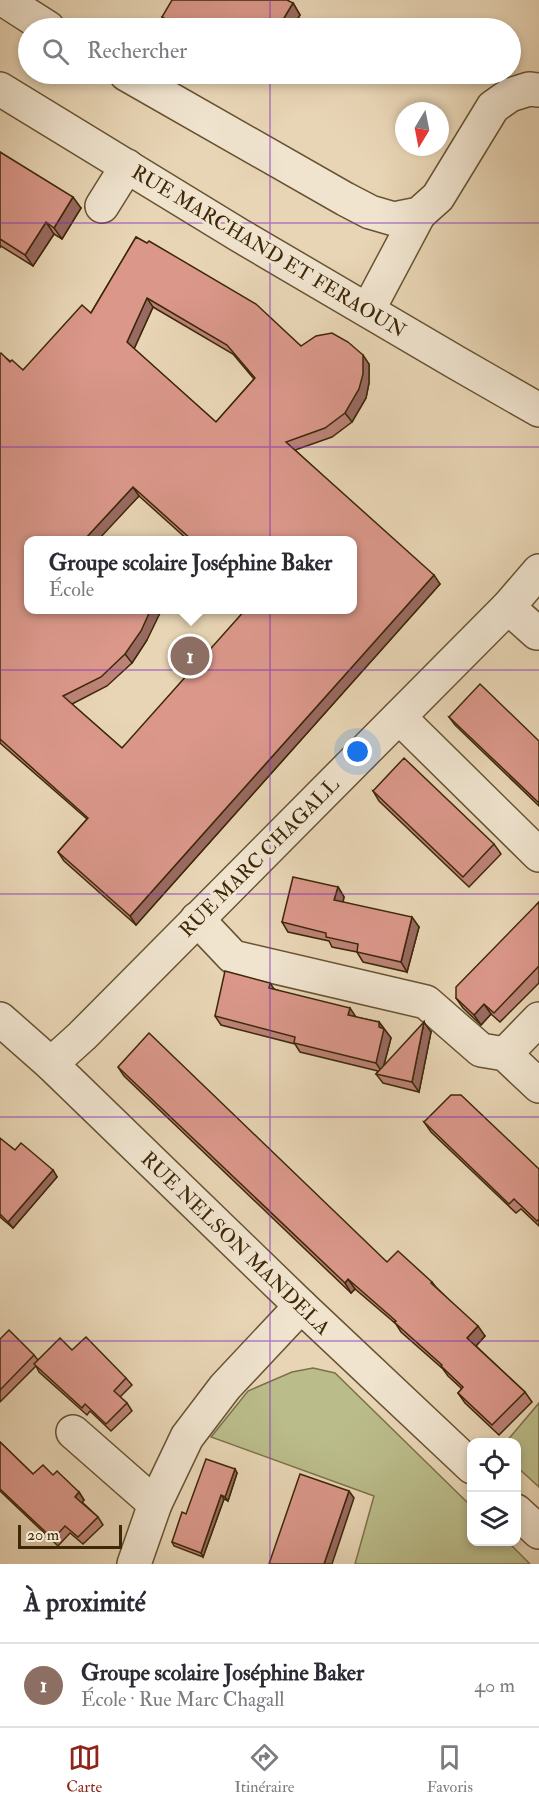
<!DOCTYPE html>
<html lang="fr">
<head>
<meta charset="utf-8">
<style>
	:root { --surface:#fff; --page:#f7f7f7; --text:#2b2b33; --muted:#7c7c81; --line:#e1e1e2; --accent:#8f2418 }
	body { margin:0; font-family:"IM FELL Double Pica",serif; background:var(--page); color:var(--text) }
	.controls { position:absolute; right:18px; bottom:18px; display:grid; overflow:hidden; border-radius:12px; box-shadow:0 3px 9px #0003 }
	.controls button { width:54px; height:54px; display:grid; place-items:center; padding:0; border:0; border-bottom:2px solid var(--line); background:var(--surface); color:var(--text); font:30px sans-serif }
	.compass { position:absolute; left:395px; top:102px; width:54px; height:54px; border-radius:50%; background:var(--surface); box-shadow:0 3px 9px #0003; rotate:190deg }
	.scale { position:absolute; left:18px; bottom:15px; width:104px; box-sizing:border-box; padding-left:6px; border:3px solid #3e2807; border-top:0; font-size:16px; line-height:21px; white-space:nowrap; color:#3e2807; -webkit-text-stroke:4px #f0e4cf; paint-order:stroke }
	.you { position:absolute; left:358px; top:752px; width:21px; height:21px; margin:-15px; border:4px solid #fff; border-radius:50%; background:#1a73e8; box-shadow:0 0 0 9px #1a73e833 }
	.badge { display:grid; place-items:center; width:39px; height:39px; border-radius:50%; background:var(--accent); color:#fff; font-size:20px; font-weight:700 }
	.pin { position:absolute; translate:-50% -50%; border:3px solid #fff; box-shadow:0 2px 6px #0006 }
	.popup { position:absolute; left:24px; top:536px; width:333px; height:78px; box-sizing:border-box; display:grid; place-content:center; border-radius:12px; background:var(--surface); filter:drop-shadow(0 2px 4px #0005); font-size:20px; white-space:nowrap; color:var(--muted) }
	.popup b { font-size:22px; color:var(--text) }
	.popup::after { content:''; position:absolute; left:50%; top:100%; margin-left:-12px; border:12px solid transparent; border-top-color:var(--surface) }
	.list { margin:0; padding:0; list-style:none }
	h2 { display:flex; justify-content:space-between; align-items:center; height:78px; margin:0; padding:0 24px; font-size:26px }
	h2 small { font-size:20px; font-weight:400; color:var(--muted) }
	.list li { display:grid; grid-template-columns:39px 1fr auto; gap:18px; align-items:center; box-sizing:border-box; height:84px; padding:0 24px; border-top:2px solid var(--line) }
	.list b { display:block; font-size:22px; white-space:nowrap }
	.list p { margin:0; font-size:20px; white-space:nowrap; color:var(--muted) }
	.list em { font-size:20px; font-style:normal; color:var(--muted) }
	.icon { flex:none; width:33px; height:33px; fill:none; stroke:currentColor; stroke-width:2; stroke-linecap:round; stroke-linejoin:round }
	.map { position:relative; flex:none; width:539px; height:1564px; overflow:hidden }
	.search { position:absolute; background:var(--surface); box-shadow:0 3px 9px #0003; left:18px; right:18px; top:18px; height:66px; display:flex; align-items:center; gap:15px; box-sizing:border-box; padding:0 21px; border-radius:33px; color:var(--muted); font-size:22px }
	.sheet { height:162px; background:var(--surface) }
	nav { display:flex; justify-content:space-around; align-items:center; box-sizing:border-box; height:84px; border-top:2px solid var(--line); background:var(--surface); font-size:16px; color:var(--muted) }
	nav a { display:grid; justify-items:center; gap:3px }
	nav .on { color:var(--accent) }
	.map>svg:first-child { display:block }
	.green { fill:#babc8a; stroke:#7c7248; stroke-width:1.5 }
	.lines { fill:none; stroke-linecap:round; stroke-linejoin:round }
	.minor-casing { stroke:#685332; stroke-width:36 }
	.minor { stroke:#f0e4cf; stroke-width:33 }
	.wall { fill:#bb8277; stroke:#3e2807; stroke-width:1.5; fill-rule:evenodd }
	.shaded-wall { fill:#996a61; stroke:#3e2807; stroke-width:1.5 }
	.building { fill:#da978a; stroke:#3e2807; stroke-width:1.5; fill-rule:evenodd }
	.grid { fill:none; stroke:#7b2cbf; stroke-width:1.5; stroke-opacity:0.55 }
	.labels { text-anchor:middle; stroke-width:6; stroke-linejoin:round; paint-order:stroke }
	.street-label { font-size:20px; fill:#3e2807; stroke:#f0e4cf }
</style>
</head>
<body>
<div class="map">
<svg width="539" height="1564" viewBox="0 0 539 1564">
	<rect width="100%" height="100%" fill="#e8d5b5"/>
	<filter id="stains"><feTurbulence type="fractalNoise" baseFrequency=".00333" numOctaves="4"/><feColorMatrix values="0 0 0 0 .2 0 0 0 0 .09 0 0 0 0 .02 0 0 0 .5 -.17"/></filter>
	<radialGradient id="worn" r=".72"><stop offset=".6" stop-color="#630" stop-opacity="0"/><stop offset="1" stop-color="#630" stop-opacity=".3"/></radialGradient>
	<!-- green -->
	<g class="green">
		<path d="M313,1368l22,5 136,133 1,36h36l22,22h-175l19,-68 -163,-59 37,-46 44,-19z"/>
		<path d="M539,1403v84l-22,-20 -1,-25h-10z"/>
	</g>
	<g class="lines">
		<defs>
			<g id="minor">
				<path d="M9,3l39,25"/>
				<path d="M126,74l219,125 25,13 24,7 25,-5 19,-17 55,-90 17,-12 19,-6 10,1"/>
				<path d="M0,89l239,146 218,128 82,47"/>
				<path d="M102,206l25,-40"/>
				<path d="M368,310l51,-96"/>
				<path d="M508,607l29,26"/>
				<path d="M399,717l140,138"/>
				<path d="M197,919l36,38 193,45 55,48 24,4 34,32"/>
				<path d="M0,1019l51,45 250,242 171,161"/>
				<path d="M505,1054l34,-35"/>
				<path d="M51,1064l31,-28 426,-429 31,-36"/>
				<path d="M73,1432l82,72"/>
				<path d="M516,1511l23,21"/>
				<path d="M134,1564l21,-60 32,-67 38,-50 76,-81"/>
			</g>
		</defs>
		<!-- minor casing -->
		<use href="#minor" class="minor-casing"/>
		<!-- minor -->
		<use href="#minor" class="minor"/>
	</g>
	<!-- wall -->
	<g class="wall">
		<path d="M293,3l7,12 -8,13h-122l-8,-11z"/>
		<path d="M248,74h18l-5,7z"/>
		<path d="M0,152l81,56 -19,31 -8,-5 -21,32 -32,-20 -1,2z"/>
		<path d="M136,237l165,109 68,18v19l-3,15 -14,24 -20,15 -37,13 145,134 -304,341 -72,-64 -6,-9 29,-33 -87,-76v-389l23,16 68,-57zM153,307l80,47 21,25 -38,43 -82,-73zM139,496l49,44h164l-230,208 -50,-44 35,-18 25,-23 15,-23 -119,-31z"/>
		<path d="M449,717l90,24v65l-84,-81z"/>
		<path d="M373,791l121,53 7,10 -32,33 -90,-86z"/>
		<path d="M338,887l6,10 -1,5 76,25 -12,45 -44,-10 -6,-10 -25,-5 -3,-6 -41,-9 -6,-10z"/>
		<path d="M539,902v81l-39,39 -9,-8 -10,11 -18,-17 -7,-10z"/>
		<path d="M270,983l4,6 81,28 24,5 12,16 -7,27 47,-33 -12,60 -36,-9 -7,-9 2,-3 -78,-19 -5,-8 -74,-19 -6,-9z"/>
		<path d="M118,1067l269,195 45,20 4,5 49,49 -9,10 49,46 7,10 -33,33 -34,-32 -7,-10 4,-4 -14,-13 -5,-7 -42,-37 -5,-8 -41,-35 -4,4 -227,-217z"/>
		<path d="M424,1122l115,47v57l-18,-17 -5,4 -85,-81z"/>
		<path d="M0,1139l15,11 38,20 4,7 -44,51 -13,-11z"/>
		<path d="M0,1339l34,16 4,5 34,-10 54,28 6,7 -12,12 7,6 5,8 -21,20 -21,-20 -3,4 -48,-43 -3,-6 -36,36z"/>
		<path d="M0,1442l33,32 20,1 26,17 5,8 -2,2 16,15 5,8 -20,19 -13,-11 -12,13 -58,-55z"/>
		<path d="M235,1469l2,4 -9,28 -4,-2 -21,58 -29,-11 -2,-4 14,-28z"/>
	</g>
	<!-- shaded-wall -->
	<g class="shaded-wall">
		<path d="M293,3l7,12 -8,13h-14z"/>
		<path d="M256,74h10l-5,7z"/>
		<path d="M73,197l8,11 -19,31 -8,-11z"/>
		<path d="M46,222l8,12 -21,32 -8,-11z"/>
		<path d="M147,298l6,9 -20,44 -6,-9z"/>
		<path d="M363,355l6,9v19l-3,15 -14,24 -7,-9z"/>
		<path d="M133,487l6,9 -41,44h-14z"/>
		<path d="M434,575l6,9 -304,341 -6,-9z"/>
		<path d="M151,609h11l-15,31 -15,23 -7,-9z"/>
		<path d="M338,887l6,10 -3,13 -7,-10z"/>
		<path d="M412,917l7,10 -12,45 -6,-10z"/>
		<path d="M484,1004l7,10 -10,11 -7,-10z"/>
		<path d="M350,1008l6,9 -8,-2z"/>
		<path d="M379,1022l12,16 -9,34 -6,-9z"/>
		<path d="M424,1022l7,10 -12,60 -7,-10z"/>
		<path d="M53,1170l4,7 -44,51 -5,-6z"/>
		<path d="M348,1279l7,10 -4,4 -6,-10z"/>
		<path d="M478,1326l7,10 -11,12 -7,-10z"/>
		<path d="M235,1469l2,4 -9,28 -3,-4z"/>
		<path d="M349,1491l5,7 -22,66h-8z"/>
		<path d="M79,1492l5,8 -3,4 -6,-7z"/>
		<path d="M221,1495l3,4 -21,58 -2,-4z"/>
	</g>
	<!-- building -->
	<g class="building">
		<path d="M172,0h115l6,3 -15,25h-97l-19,-11z"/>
		<path d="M0,152l73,45 -19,31 -8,-6 -21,33 -25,-16z"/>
		<path d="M136,237l11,6 2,-2 107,63 45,42 15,-10 16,-3 16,9 15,13v19l-4,15 -14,24 -20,15 -39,14 148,133 -304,341 -72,-64 30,-34 -88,-79v-385l1,-1 9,9 2,-2 11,10 59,-65 9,8zM147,298l80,47 28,33 -39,44 -89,-80zM133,487l59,53h160v69h-106l-124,139 -59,-52 38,-19 24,-23 16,-23 10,-22h-123v-69h56z"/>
		<path d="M480,684l59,57v62l-90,-86z"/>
		<path d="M404,758l90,86 -31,33 -90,-86z"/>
		<path d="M293,877l45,10 -4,13 78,17 -11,45 -44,-10 1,-8 -32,-7v-4l-44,-11z"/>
		<path d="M539,902v64l-45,47 -10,-9 -10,11 -18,-17v-11z"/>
		<path d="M225,971l45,12 -1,5 81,20 -2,7 31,7v5l5,2 -8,34 -82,-20 1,-6 -80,-21z"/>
		<path d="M424,1022l-12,60 -36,-8z"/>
		<path d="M149,1033l238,229 11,-11 34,31 -1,1 47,43 -11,12 58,54 -33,33 -34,-32 5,-6 -22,-21 1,-1 -48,-43 2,-1 -48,-42 -3,4 -227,-216z"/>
		<path d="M451,1095h10l78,74v50l-2,2 -23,-22 -5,5 -85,-82z"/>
		<path d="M0,1138l15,12 6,-7 32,27 -45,52 -8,-8z"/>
		<path d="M9,1330l25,25 -34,35v-51z"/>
		<path d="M86,1337l40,41 -12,13 13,12 -21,21 -21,-20 -3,4 -48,-44 26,-26 12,12z"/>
		<path d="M0,1442l33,32 10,-9 10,10 4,-4 22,21 -4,5 23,20 -20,20 -13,-11 -12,13 -53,-50z"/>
		<path d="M206,1459l29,10 -10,28 -4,-2 -20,58 -29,-11 10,-30 4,2z"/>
		<path d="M300,1474l49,17 -25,73h-55z"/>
	</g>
	<!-- grid -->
	<path class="grid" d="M270,0v28M270,74v1490M0,223h539M0,447h539M0,670h539M0,894h539M0,1117h539M0,1341h539"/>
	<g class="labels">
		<!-- street labels -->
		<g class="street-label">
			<text transform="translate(269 251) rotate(31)" y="7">RUE MARCHAND ET FERAOUN</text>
			<text transform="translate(259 857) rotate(-45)" y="7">RUE MARC CHAGALL</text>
			<text transform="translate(236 1243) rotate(44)" y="7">RUE NELSON MANDELA</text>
		</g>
	</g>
	<rect width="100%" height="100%" filter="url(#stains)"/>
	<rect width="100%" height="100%" fill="url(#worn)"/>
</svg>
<div class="controls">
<button><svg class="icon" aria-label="locate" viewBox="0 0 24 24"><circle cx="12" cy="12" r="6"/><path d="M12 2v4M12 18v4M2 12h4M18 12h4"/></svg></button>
<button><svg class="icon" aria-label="layers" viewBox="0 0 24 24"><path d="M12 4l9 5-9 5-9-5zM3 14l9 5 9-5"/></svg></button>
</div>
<svg class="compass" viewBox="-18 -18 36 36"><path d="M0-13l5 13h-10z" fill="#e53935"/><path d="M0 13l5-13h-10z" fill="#7c7c81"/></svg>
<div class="scale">20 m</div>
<div class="you"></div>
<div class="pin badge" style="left:190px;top:656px;background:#8d6e63">1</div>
<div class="popup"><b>Groupe scolaire Joséphine Baker</b>École</div>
<div class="search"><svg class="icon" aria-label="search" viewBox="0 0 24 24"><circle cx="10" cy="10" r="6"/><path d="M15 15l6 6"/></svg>Rechercher</div>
</div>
<section class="sheet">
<h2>À proximité<small></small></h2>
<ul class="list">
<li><span class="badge" style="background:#8d6e63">1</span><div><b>Groupe scolaire Joséphine Baker</b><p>École · Rue Marc Chagall</p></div><em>40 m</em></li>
</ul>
</section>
<nav>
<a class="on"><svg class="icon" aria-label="map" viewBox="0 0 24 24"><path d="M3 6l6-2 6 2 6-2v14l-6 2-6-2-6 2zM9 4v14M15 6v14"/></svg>Carte</a>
<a><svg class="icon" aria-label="directions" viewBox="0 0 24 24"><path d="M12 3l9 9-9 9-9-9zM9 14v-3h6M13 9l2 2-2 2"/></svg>Itinéraire</a>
<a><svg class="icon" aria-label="saved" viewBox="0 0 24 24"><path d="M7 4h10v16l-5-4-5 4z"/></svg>Favoris</a>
</nav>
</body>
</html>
